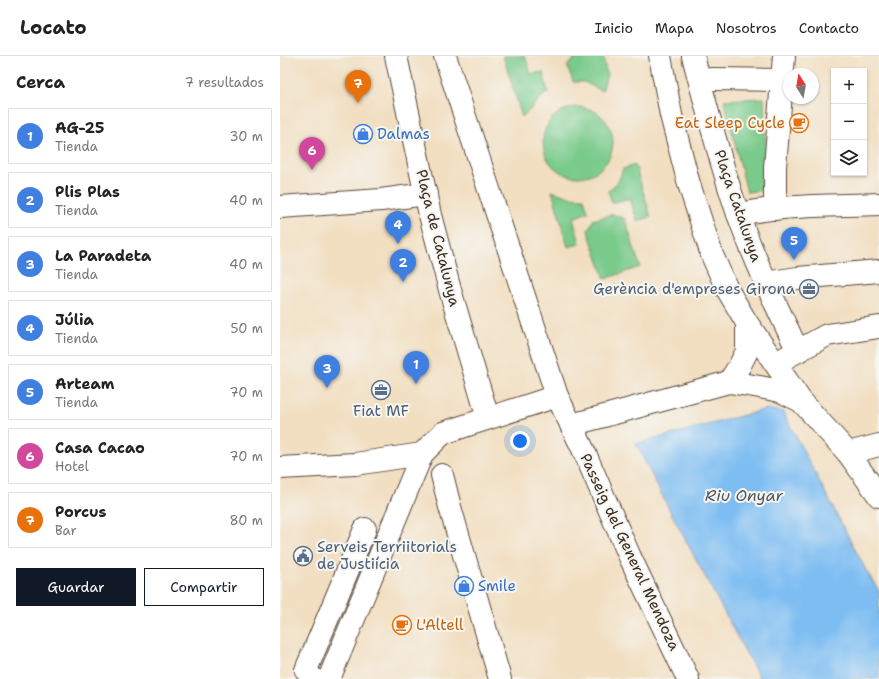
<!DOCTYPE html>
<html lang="es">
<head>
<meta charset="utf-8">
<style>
	:root { --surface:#fff; --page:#f2f2f2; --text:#222; --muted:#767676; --line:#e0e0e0; --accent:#111827 }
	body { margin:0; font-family:"Shantell Sans",sans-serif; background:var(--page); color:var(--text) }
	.controls { position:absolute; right:12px; top:12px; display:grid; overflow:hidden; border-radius:0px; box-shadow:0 1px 3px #0004 }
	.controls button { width:36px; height:36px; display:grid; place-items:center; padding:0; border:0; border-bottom:1px solid var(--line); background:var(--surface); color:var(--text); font:20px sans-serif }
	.compass { position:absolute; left:503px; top:12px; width:36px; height:36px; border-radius:50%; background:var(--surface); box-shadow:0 1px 3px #0004; rotate:349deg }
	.you { position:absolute; left:240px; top:385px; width:14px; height:14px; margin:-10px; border:3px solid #fff; border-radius:50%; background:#1a73e8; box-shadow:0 0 0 6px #1a73e833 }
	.badge { display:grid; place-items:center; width:26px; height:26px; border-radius:50%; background:var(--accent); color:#fff; font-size:13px; font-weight:700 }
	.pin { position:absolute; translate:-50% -33px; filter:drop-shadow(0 1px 2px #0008) }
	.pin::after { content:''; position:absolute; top:21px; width:14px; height:12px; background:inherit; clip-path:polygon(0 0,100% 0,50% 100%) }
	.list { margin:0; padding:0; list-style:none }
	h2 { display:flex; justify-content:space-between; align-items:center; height:52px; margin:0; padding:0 16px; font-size:17px }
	h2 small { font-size:13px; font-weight:400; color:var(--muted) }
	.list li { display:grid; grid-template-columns:26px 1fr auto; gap:12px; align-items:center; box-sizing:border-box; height:56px; margin:0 8px 8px; padding:0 8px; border:1px solid var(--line); border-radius:0px }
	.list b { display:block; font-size:15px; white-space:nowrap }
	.list p { margin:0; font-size:13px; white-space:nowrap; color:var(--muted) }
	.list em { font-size:13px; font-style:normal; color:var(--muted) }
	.actions { display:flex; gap:8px; padding:12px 16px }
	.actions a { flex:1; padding:9px 0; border:1px solid var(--accent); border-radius:0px; text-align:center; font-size:14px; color:var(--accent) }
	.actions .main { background:var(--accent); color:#fff }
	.icon { flex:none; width:22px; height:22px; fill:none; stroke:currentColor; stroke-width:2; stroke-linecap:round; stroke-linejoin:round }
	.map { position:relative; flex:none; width:599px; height:623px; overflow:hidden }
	header { display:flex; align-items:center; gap:24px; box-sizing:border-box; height:56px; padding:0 20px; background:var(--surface); border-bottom:1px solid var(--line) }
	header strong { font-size:19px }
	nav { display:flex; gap:22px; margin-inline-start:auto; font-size:14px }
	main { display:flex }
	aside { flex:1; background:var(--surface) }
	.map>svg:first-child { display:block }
	.green { fill:#79ca8b; stroke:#5a7a54 }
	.water { fill:#7ebdf2; stroke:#5c7488 }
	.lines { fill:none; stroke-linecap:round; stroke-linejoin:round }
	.minor-casing { stroke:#564536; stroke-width:24 }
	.minor { stroke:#fff; stroke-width:22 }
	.labels { text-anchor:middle; stroke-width:4; stroke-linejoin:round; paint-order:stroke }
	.food-label { font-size:15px; fill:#c56008; stroke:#f6f6f2; text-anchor:end }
	.shop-label { font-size:15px; fill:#366cbe; stroke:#f6f6f2; text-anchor:start }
	.street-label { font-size:15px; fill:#3b2a1e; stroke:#f6f6f2 }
	.service-label { font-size:15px; fill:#4e5e75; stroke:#f6f6f2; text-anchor:end }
	.water-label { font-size:16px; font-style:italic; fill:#4f565e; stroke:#f6f6f2 }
</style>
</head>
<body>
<header>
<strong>Locato</strong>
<nav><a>Inicio</a><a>Mapa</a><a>Nosotros</a><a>Contacto</a></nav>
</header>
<main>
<aside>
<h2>Cerca<small>7 resultados</small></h2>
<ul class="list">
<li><span class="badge" style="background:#3f7fe0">1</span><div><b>AG-25</b><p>Tienda</p></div><em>30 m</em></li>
<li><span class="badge" style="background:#3f7fe0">2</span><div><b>Plis Plas</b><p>Tienda</p></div><em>40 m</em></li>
<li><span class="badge" style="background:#3f7fe0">3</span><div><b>La Paradeta</b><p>Tienda</p></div><em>40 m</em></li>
<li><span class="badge" style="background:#3f7fe0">4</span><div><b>Júlia</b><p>Tienda</p></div><em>50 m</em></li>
<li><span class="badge" style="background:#3f7fe0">5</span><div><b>Arteam</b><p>Tienda</p></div><em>70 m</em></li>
<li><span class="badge" style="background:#d1479c">6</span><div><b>Casa Cacao</b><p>Hotel</p></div><em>70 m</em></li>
<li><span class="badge" style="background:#e8710a">7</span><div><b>Porcus</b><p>Bar</p></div><em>80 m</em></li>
</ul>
<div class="actions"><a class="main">Guardar</a><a>Compartir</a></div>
</aside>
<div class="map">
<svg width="599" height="623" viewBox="0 0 599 623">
	<rect width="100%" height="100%" fill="#f6f6f2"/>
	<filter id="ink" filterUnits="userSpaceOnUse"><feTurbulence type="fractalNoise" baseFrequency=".025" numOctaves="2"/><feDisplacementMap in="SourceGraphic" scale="8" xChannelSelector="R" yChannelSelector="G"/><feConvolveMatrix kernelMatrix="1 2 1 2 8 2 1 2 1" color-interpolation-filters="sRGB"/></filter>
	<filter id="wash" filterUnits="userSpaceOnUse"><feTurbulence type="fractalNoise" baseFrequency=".012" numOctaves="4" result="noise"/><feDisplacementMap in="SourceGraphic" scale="16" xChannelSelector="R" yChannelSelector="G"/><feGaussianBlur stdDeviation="0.9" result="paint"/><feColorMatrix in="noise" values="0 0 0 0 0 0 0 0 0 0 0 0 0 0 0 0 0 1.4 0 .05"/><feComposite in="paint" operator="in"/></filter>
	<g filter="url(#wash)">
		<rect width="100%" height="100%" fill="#f2dec0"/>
		<!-- green -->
		<g class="green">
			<path d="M223,0h22l6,18 12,-2 5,20c-10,7 -16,17 -26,25z"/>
			<path d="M293,0h30l4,19 -5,16 -18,-9h-11l-6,-17 7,-4z"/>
			<path d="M484,42l3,92 -20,2 -23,-92z"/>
			<circle cx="298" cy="86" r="35"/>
			<path d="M355,109l16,52 -14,4 -7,-23 -18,5 -4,-12 10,-9 5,-13z"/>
			<path d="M272,135l17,6 15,1 4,14 -15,6 7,26 -12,3z"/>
			<path d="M333,158l12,5 15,48 -35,12 -17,-48 5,-11z"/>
		</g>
		<!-- water -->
		<path class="water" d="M487,353l16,3 84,160 12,19v88h-119l-90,-168 -34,-67z"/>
	</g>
	<g filter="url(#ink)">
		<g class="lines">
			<defs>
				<g id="minor">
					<path d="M116,0l34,159 20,75 38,128"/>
					<path d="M165,0l112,340 26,53 47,108 58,122"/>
					<path d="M380,0l11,59 18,69 23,71 15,34 20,34 54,78 47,52 31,43"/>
					<path d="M413,0c14,53 27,107 45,158 17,47 38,92 60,137"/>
					<path d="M431,23l71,1"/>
					<path d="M0,151l101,-7 45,-6"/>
					<path d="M495,153v-42l9,-111"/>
					<path d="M458,158c46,-9 94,-8 141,-10"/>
					<path d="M485,227l33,-5 81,-7"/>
					<path d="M505,302l42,-23 52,-8"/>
					<path d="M449,326l11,-17 7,-14v-28"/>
					<path d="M291,369l158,-43 31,5 20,4 21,10"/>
					<path d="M568,397l31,-8"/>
					<path d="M0,412l75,-4 67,-10"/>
					<path d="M162,419l8,32 50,172"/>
					<path d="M33,623l-7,-9 59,-141"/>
					<path d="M49,623l93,-225 21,-21 114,-37"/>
				</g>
			</defs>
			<!-- minor casing -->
			<use href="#minor" class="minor-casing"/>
			<!-- minor -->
			<use href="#minor" class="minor"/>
		</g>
	</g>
	<!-- icons -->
	<defs>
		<symbol id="cafe-ring" viewBox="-11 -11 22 22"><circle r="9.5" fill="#f6f6f2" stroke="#e8710a" stroke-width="1.5"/><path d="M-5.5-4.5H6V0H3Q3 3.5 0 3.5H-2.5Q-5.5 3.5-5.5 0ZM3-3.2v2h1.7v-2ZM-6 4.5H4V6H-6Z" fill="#e8710a"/></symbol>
		<symbol id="shop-ring" viewBox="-11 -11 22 22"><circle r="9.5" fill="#f6f6f2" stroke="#3f7fe0" stroke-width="1.5"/><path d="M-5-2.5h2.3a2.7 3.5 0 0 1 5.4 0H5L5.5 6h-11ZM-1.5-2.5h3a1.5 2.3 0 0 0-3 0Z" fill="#3f7fe0"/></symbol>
		<symbol id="office-ring" viewBox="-11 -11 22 22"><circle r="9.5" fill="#f6f6f2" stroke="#5c6f8a" stroke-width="1.5"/><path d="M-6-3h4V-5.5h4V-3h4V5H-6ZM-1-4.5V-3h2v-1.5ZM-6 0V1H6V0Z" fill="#5c6f8a"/></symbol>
		<symbol id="civic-ring" viewBox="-11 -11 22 22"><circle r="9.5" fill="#f6f6f2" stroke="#5c6f8a" stroke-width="1.5"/><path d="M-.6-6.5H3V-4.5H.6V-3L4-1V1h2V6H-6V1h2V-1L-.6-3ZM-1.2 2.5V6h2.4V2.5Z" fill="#5c6f8a"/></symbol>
	</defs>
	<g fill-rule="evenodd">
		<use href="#cafe-ring" x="508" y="56" width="22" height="22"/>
		<use href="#shop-ring" x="72" y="67" width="22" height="22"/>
		<use href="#office-ring" x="518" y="222" width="22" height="22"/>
		<use href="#office-ring" x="90" y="323" width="22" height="22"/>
		<use href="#civic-ring" x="12" y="489" width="22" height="22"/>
		<use href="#shop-ring" x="173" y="519" width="22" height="22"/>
		<use href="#cafe-ring" x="111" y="558" width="22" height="22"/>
	</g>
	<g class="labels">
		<!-- food labels -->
		<g class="food-label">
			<text x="505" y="72">Eat Sleep Cycle</text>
			<text x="136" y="574" text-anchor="start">L'Altell</text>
		</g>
		<!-- shop labels -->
		<g class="shop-label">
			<text x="97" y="83">Dalmas</text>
			<text x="198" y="535">Smile</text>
		</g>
		<!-- street labels -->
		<g class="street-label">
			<text transform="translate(458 150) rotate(71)" y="5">Plaça Catalunya</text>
			<text transform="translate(158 182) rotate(76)" y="5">Plaça de Catalunya</text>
			<text transform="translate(350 496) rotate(65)" y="5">Passeig del General Mendoza</text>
		</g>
		<!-- service labels -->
		<g class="service-label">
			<text x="515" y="238">Gerència d'empreses Girona</text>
			<text x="101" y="360" text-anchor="middle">Fiat MF</text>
			<text x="37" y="496" text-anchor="start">Serveis Terriitorials<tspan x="37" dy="17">de Justiícia</tspan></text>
		</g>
		<!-- water labels -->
		<g class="water-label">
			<text x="464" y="445">Riu Onyar</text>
		</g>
	</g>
</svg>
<div class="controls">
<button>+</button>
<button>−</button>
<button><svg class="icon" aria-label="layers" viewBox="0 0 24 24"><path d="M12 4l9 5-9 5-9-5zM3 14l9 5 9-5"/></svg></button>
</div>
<svg class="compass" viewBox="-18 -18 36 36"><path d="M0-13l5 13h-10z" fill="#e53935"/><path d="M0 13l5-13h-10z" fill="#767676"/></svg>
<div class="you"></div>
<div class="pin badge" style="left:136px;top:328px;background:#3f7fe0">1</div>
<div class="pin badge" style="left:123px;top:226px;background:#3f7fe0">2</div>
<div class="pin badge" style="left:47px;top:332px;background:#3f7fe0">3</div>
<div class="pin badge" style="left:118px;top:188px;background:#3f7fe0">4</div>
<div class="pin badge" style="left:514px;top:204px;background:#3f7fe0">5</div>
<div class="pin badge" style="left:32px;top:114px;background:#d1479c">6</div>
<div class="pin badge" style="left:78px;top:47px;background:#e8710a">7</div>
</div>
</main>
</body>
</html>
